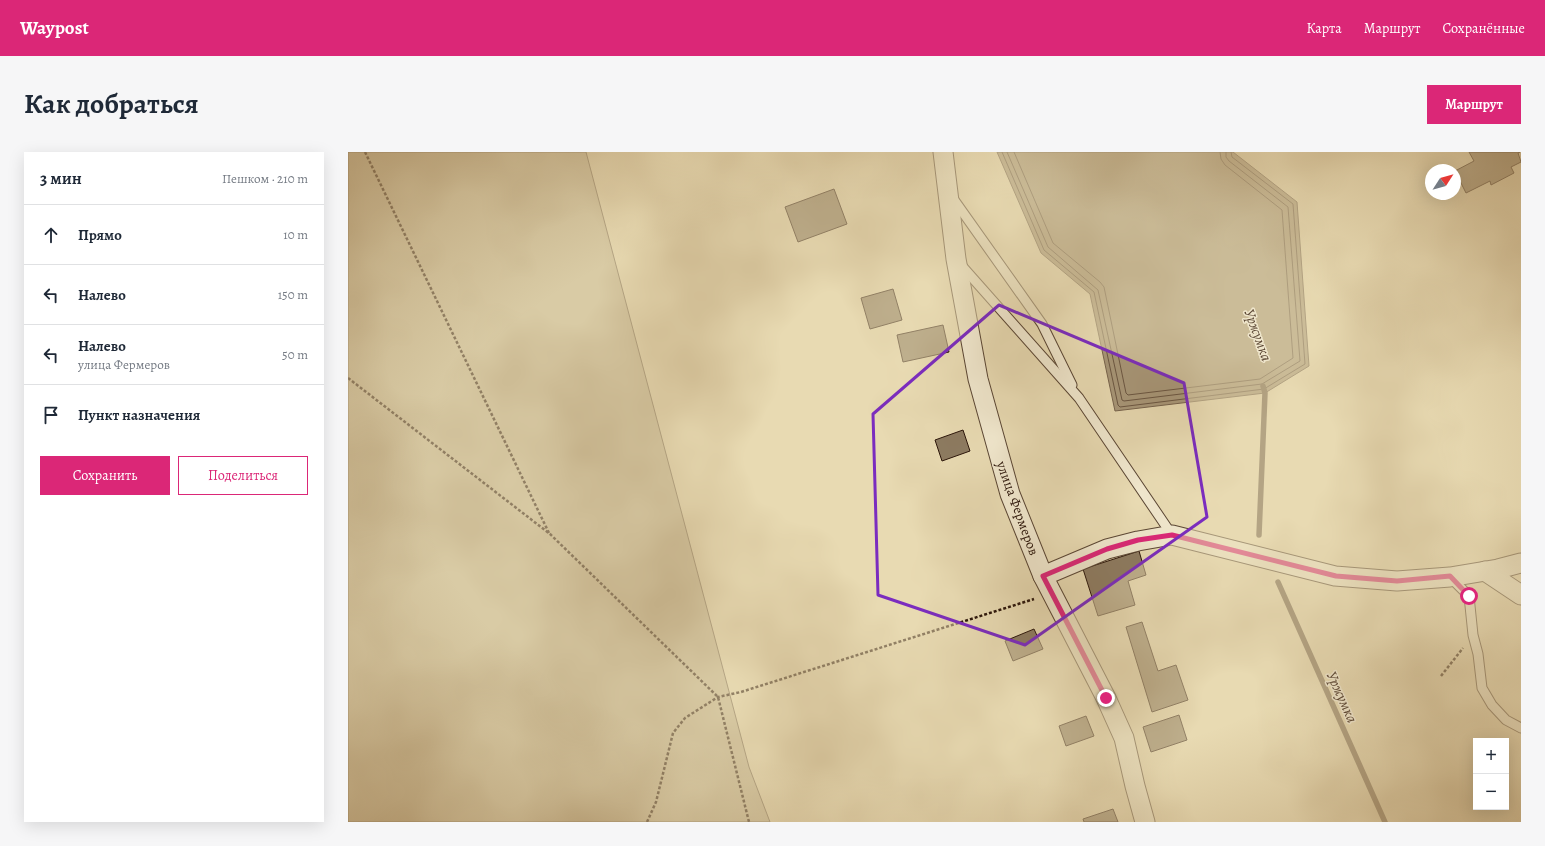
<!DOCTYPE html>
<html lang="ru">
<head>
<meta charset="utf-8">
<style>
	:root { --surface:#fff; --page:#f6f6f7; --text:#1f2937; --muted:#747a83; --line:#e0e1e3; --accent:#db2777 }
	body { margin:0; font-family:Alegreya,serif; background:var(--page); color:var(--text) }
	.controls { position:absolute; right:12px; bottom:12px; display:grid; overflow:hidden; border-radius:0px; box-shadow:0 4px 16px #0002 }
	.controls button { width:36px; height:36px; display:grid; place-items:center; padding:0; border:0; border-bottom:1px solid var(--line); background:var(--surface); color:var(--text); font:20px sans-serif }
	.compass { position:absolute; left:1077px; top:12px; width:36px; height:36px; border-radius:50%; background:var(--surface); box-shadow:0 4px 16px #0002; rotate:54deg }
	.stop { position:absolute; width:12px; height:12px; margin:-9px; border:3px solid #db2777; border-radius:50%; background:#fff }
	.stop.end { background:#db2777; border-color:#fff; box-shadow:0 1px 4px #0008 }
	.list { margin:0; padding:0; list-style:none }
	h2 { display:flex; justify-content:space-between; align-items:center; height:52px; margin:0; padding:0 16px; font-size:17px }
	h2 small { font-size:13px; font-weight:400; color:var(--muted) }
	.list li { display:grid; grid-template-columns:26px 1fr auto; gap:12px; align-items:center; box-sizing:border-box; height:60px; padding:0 16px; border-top:1px solid var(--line) }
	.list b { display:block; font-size:15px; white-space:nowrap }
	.list p { margin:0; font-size:13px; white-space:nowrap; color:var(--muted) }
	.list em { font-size:13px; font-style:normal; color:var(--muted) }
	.actions { display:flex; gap:8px; padding:12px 16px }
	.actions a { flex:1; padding:9px 0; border:1px solid var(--accent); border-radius:0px; text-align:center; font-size:14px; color:var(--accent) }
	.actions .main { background:var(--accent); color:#fff }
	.icon { flex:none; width:22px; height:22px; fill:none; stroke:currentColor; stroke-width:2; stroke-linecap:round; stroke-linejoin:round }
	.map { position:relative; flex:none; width:1173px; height:670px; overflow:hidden; border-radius:0px }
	header { display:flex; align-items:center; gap:24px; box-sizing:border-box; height:56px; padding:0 20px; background:var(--accent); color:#fff }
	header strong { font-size:19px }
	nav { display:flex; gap:22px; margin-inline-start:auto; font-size:14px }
	.intro { display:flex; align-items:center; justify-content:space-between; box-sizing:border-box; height:96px; padding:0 24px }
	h1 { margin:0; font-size:28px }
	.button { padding:10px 18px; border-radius:0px; background:var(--accent); color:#fff; font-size:14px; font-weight:700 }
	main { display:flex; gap:24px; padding:0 24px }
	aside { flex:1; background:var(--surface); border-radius:0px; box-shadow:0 4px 16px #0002 }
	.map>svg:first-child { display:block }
	.green { fill:#c8b995; stroke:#7a6750 }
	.water { fill:#a89779; stroke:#76634d }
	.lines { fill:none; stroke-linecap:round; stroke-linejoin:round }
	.shore { stroke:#6a5642; stroke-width:1 }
	.stream { stroke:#76634d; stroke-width:5.5 }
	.building { fill:#8d7b61; stroke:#2b150a }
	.service-casing { stroke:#5a4634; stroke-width:11 }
	.minor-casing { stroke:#5a4634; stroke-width:21 }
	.path { stroke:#2b150a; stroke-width:2.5; stroke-dasharray:3 2; stroke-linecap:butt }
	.service { stroke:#f0e7cd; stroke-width:9 }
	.minor { stroke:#f0e7cd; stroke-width:19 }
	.route { stroke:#db2777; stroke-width:5 }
	.marked { fill:none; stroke:#7b2cbf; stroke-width:3; stroke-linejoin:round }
	.labels { text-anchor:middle; stroke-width:3; stroke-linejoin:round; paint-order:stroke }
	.street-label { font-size:14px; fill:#2b150a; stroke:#f0e7cd }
	.water-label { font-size:15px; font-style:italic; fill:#5d4936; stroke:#f0e7cd }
</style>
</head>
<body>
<header>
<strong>Waypost</strong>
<nav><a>Карта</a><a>Маршрут</a><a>Сохранённые</a></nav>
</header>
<div class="intro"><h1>Как добраться</h1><a class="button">Маршрут</a></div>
<main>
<aside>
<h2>3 мин<small>Пешком · 210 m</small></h2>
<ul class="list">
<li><svg class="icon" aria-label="ahead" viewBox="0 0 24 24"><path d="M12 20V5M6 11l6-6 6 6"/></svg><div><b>Прямо</b></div><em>10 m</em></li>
<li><svg class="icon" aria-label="left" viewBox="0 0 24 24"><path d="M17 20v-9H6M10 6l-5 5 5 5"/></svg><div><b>Налево</b></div><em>150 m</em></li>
<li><svg class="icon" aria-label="left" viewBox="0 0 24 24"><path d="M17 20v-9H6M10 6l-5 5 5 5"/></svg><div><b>Налево</b><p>улица Фермеров</p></div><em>50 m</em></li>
<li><svg class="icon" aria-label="arrive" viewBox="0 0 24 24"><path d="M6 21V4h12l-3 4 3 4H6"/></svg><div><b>Пункт назначения</b></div></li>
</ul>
<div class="actions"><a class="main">Сохранить</a><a>Поделиться</a></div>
</aside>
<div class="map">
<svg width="1173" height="670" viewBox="0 0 1173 670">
	<rect width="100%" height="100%" fill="#e8dab2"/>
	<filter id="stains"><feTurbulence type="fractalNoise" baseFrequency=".005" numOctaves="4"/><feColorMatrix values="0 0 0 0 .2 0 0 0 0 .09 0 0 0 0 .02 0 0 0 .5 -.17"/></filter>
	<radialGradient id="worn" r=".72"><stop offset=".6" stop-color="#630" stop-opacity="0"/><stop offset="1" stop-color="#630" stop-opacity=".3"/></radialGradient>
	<!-- green -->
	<path class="green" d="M0,0h238l163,615 21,55h-422z"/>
	<!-- water -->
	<path class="water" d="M649,0h236l64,50 12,164 -44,27 -150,18 -25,-117 -49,-41z"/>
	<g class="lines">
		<!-- shore -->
		<g class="shore">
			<path d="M654,0l42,98 50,42 24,113 2,2 144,-18 41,-25 -12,-160 -61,-47 -1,-5"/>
			<path d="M659,0l41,95 50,43 24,110 2,1 138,-17 38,-23 -12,-154 -59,-46 -3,-4v-5"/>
			<path d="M666,0l39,91 47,39 4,5 22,106 2,2 132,-16 33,-21 -11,-148 -57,-45 -4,-6 -1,-7"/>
		</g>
		<!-- stream -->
		<g class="stream">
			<path d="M911,383l6,-142 -2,-7"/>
			<path d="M930,430l107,240"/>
		</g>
	</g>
	<!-- building -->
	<g class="building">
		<path d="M1121,0h51l-2,1 3,9 -10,5 3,6 -23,12 -1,-4 -24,12 -11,-22 19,-10z"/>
		<path d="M486,37l13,35 -49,18 -13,-35z"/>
		<path d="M545,137l9,31 -32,9 -9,-31z"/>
		<path d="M595,173l6,27 -46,10 -6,-27z"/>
		<path d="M615,278l7,21 -28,10 -7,-21z"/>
		<path d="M791,399l7,24 -18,6 7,24 -37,11 -15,-47z"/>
		<path d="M794,470l16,49 18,-6 12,35 -36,12 -26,-85z"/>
		<path d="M686,477l9,20 -30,12 -8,-20z"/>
		<path d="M831,563l8,25 -36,12 -8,-25z"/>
		<path d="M738,564l8,20 -28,10 -7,-20z"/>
		<path d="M765,657l5,13h-34l-1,-3z"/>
	</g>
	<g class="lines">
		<defs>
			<g id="service">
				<path d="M604,45l90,127 30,61"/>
				<path d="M613,113l118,133 93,137"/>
				<path d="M1103,426l18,18 4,39 5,19 4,34 10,17 14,15 15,8"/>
			</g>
			<g id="minor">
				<path d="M595,0l13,107 22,120 32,115 33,82 63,122 18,40 11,48 10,36"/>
				<path d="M1137,419l36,24"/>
				<path d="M695,424l64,-27 31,-8 34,-6 163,41 62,5 53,-4 48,-8 23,-6"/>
			</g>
		</defs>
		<!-- service casing -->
		<use href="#service" class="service-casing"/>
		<!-- minor casing -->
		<use href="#minor" class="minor-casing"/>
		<!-- path -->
		<g class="path">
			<path d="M17,0l184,381"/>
			<path d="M0,226l202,156 168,163 31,125"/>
			<path d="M1093,524l22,-28"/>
			<path d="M299,670l9,-20 17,-69 12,-15 33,-21 23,-5 293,-93"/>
		</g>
		<!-- service -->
		<use href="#service" class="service"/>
		<!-- minor -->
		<use href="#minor" class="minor"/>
	</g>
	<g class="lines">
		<!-- route -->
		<path class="route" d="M758,546l-63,-122 64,-27 31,-9 34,-5 164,41 61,5 53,-5 19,20"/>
	</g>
	<!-- marked area -->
	<path d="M0 0H1173V670H0ZM651,153l185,78 23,134 -182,128 -147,-50 -5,-181z" fill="#e8dab2" fill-opacity=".55" fill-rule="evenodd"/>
	<path class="marked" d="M651,153l185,78 23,134 -182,128 -147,-50 -5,-181z"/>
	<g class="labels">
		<!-- street labels -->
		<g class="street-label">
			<text transform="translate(670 356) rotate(70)" y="5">улица Фермеров</text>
		</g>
		<!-- water labels -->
		<g class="water-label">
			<text transform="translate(910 183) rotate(70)" y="5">Уржумка</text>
			<text transform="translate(994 545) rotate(66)" y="5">Уржумка</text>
		</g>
	</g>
	<rect width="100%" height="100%" filter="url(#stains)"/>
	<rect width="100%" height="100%" fill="url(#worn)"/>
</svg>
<div class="controls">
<button>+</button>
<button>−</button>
</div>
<svg class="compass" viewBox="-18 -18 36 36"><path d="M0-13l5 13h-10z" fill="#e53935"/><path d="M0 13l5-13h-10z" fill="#747a83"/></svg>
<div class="stop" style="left:1121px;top:444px"></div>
<div class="stop end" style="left:758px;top:546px"></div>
</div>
</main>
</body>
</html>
